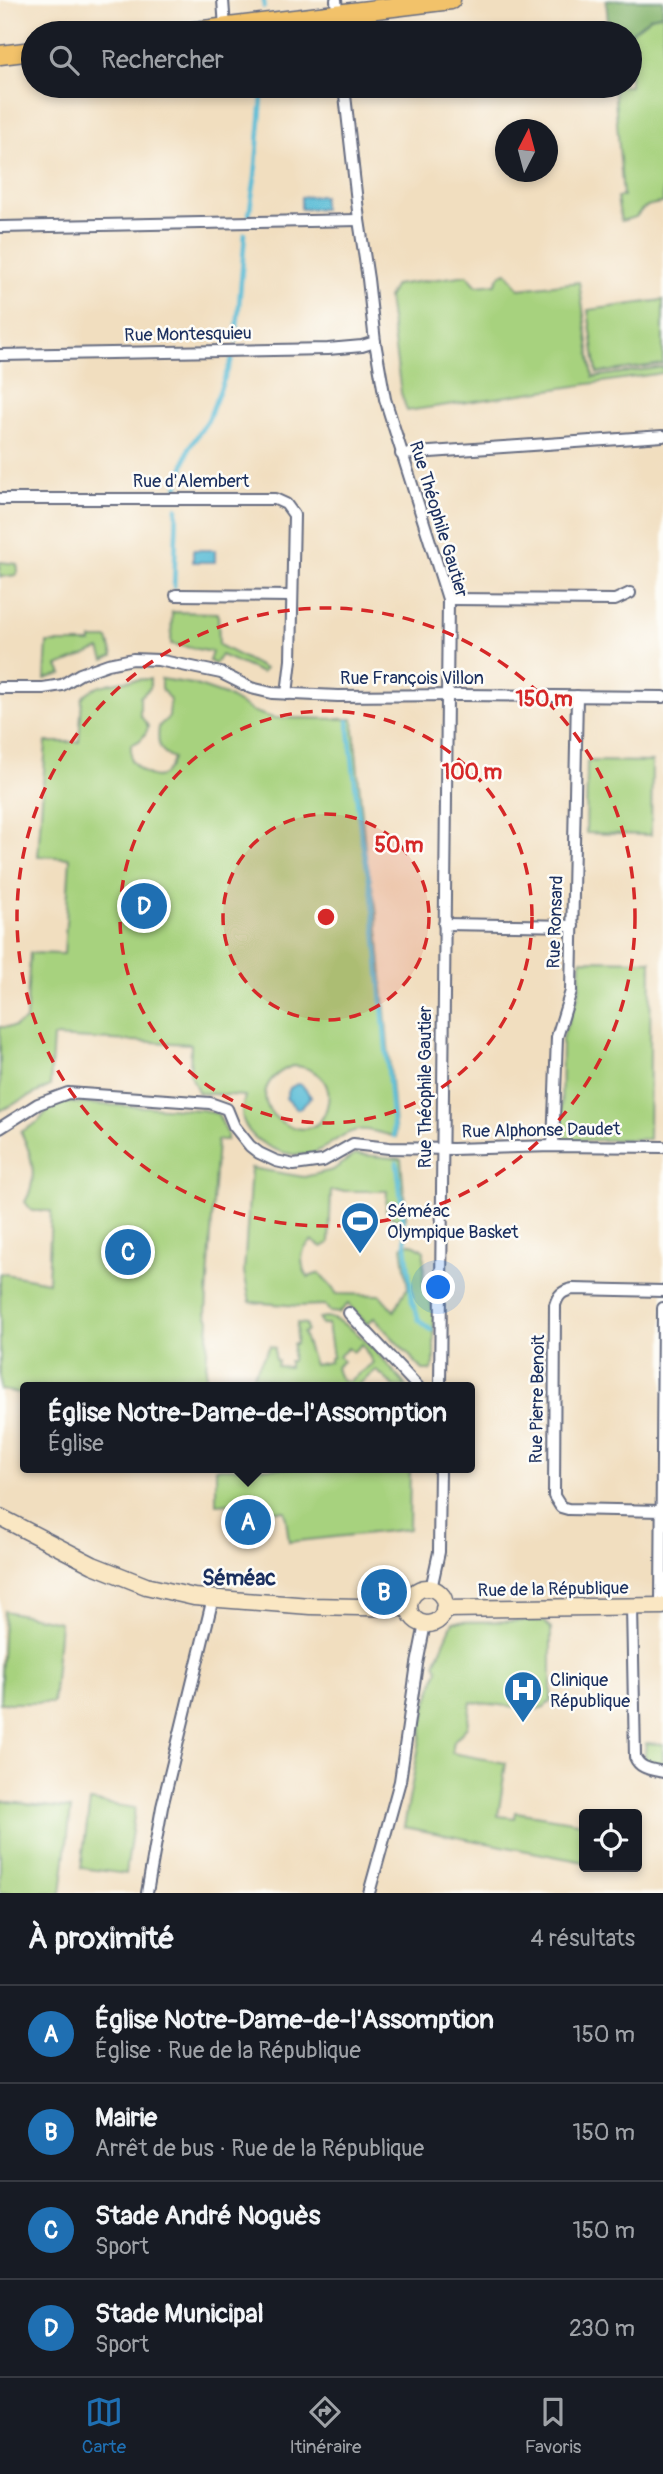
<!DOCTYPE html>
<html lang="fr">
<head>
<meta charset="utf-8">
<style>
	:root { --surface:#171b24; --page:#20242c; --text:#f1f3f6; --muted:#9ea1a6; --line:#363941; --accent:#1f6fb2 }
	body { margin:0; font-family:Pangolin,sans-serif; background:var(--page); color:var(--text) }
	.controls { position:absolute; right:21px; bottom:21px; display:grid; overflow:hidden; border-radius:7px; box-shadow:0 4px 10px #0003 }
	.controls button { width:63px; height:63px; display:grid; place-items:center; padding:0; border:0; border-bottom:2px solid var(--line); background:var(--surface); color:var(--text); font:35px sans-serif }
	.compass { position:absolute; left:495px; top:119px; width:63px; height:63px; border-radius:50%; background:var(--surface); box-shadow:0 4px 10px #0003; rotate:6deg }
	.you { position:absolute; left:439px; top:1288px; width:24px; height:24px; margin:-18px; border:5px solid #fff; border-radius:50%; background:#1a73e8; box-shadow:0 0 0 10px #1a73e833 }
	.badge { display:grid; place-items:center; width:46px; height:46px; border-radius:50%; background:var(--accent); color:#fff; font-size:23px; font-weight:700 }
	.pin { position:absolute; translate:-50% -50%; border:4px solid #fff; box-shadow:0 2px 7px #0006 }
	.popup { position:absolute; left:20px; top:1382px; width:455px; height:91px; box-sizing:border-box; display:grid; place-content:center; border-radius:7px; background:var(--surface); filter:drop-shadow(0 2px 5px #0005); font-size:23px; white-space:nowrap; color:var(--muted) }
	.popup b { font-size:26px; color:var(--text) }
	.popup::after { content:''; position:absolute; left:50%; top:100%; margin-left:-14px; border:14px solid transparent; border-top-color:var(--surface) }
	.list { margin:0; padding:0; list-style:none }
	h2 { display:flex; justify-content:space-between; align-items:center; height:91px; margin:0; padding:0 28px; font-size:30px }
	h2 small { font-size:23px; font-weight:400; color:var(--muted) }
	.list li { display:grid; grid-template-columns:46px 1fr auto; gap:21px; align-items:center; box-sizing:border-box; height:98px; padding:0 28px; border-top:2px solid var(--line) }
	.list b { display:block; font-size:26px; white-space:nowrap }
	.list p { margin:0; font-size:23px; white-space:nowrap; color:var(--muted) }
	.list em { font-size:23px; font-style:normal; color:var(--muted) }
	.icon { flex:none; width:38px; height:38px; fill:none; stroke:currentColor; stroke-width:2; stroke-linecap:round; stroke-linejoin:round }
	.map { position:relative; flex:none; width:663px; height:1893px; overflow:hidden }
	.search { position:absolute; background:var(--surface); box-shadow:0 4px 10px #0003; left:21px; right:21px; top:21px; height:77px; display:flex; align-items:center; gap:18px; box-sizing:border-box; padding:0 24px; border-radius:38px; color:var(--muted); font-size:26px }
	.sheet { height:483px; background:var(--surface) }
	nav { display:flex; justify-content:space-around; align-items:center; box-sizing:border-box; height:98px; border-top:2px solid var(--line); background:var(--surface); font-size:19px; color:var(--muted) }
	nav a { display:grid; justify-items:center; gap:4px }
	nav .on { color:var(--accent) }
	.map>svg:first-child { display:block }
	.green { fill:#a7d27e; stroke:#61806e; stroke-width:2; fill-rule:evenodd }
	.forest { fill:#85b46d; stroke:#507266; stroke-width:2 }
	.water { fill:#57bbd5; stroke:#39759a; stroke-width:2 }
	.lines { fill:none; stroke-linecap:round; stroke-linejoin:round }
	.stream { stroke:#57bbd5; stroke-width:4.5 }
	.street-casing { stroke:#666c80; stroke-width:14 }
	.secondary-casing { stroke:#666c80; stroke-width:19 }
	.primary-casing { stroke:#666c80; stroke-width:21 }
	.street { stroke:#fff; stroke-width:10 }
	.secondary { stroke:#fae7c3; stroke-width:16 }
	.primary { stroke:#f2c26a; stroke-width:18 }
	.ring { fill:none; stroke:#d62828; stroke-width:3.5; stroke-dasharray:12 9 }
	.labels { text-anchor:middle; stroke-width:5; stroke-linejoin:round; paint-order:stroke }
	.street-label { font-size:18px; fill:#1b2f5e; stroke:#fdfcf7 }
	.poi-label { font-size:18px; fill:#1b2f5e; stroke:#fdfcf7; text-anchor:start }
	.quarter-label { font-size:21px; font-weight:bold; fill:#1b2f5e; stroke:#fdfcf7 }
	.centre { fill:#d62828; stroke:#fdfcf7; stroke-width:3.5 }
	.ring-label { font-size:21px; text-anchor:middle; font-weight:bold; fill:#d62828; stroke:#fdfcf7; stroke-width:5; stroke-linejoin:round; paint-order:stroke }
</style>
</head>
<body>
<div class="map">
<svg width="663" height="1893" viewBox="0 0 663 1893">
	<rect width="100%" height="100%" fill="#fdfcf7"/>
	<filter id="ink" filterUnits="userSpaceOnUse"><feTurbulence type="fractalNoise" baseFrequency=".0143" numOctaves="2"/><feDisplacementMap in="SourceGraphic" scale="14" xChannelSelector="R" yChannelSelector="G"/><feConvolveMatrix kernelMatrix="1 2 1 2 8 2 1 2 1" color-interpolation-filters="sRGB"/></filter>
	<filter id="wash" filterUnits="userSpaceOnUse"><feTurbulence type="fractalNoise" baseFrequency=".00686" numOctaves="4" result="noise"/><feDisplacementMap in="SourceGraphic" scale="28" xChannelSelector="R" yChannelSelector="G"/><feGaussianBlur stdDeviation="1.57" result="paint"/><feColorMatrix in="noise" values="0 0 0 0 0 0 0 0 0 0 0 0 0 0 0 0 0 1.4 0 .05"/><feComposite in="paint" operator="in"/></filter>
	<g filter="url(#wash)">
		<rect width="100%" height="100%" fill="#f1debf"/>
		<!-- green -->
		<g class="green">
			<path d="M663,14v189c-13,1 -20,3 -27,14l-15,4 -4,-23 6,-2 -9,-110h16v-53l21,-16z"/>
			<path d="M507,272l12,17 60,-7 14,95 70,-10v6l-256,38 -6,-18 -13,-95 7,-13 72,-10 10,11 18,-2 6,-10z"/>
			<path d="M663,300v64l-66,9 -9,-63z"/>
			<path d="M0,562l17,2 1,7 -2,4 -16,2z"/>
			<path d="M172,612l46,1 1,32 46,24 -3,4 -41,-18 -6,9 -6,-3 3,-9 -41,-8z"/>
			<path d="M91,639h17l5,17 -9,4 -4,-11 -42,17 4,8 -17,5 2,-36h44z"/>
			<path d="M150,679v9l-10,9v18l8,11c-1,8 -8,17 -17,18v16c14,17 33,28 42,-2 -15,-7 -16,-15 -14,-32l10,-9 1,-17 -9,-12v-9l32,5 32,11 27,16 21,7 80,1 13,138 10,49 20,231c-12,-3 -27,-9 -38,-7 -19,3 -30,20 -49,24 -24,5 -67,-14 -67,-42 0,-5 2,-11 3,-16l-46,-3 -9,-18 1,-31 -138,-7 -3,49 -50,25v-84h14l12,-7 4,-67 34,1 6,-96 -32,-2 8,-114h33l3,-43c8,-17 51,-19 68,-20zM292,1066c20,0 40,13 36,36 -11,65 -109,-5 -36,-36z"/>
			<path d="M587,761l65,1 -1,73 -65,-2z"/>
			<path d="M581,960l70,1 -2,178 -88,2 1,-103 17,-44z"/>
			<path d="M54,1102l149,8 15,4 9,19v7h-10l-11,173 3,7 -4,67h-179v7l-26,-4v-117l48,9 3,-71h-19l-7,-9c14,-24 7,-47 -4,-70l17,-10z"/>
			<path d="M355,1154l46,5 5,59 -14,1 -1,-7 -5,-1 1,-20h-56l-2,52 -7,4 -10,-6c-13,9 -12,24 -4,36l12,-4 17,21 43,1 14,16c6,-8 7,-16 14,-23l-6,-41c7,-7 16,-1 22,4l-1,35 11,24v54l-4,7 -7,-1 -49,-52 -7,6 -19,-20 -9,9 -9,-1 -5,-7 -26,1 -49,-4 -6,-30 7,-104 53,9 29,-7z"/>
			<path d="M326,1317c31,6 60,47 81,70h-12l-19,-17 -20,17h-44l-60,-10 18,-31 5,2v12l3,1 -1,5 12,1v-6h3l1,-17h3l1,-21 9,1 1,7 -4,2 11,32 16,-3v-4l3,-1 -5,-33 -7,1 -2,-7zM362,1344l11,19 -24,18c-9,0 -11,-5 -13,-14l7,-6 -4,-5 9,-8 5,4z"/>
			<path d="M216,1468h194l-1,61 -120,13 -4,-31h-19v-10l-50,3z"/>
			<path d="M4,1611l56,11 -7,81h-53z"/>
			<path d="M544,1621l7,8v72l-7,6 -7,2 -66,-7 -4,25 -13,14 -2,12 54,10 -8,53 17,2 1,-6 68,11v39l-180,-35 23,-124 11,-34 -3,-6 18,-41z"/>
			<path d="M646,1743l17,1v21l-19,-4z"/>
			<path d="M0,1801l71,8 -10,84h-61z"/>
			<path d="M90,1801l45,7 -9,66 -45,-6z"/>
		</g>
		<!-- forest -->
		<path class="forest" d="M606,0h57v14l-12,3 -21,16h-21z"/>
		<!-- water -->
		<g class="water">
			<path d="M323,196v13h-22v-12z"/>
			<rect x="193" y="550" width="22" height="12"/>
			<path d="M297,1084l5,1 9,12 -11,11 -3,1 -11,-11 4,-10z"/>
		</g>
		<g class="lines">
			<!-- stream -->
			<g class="stream">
				<path d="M264,7v-7"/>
				<path d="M249,215l6,-38 8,-91"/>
				<path d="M236,341l9,-107"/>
				<path d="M177,488l12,-40 19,-28 24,-61"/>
				<path d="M174,587l3,-79"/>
				<path d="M348,721l13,115 11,59 22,241"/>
				<path d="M397,1163l15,138 7,19 12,10"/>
			</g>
		</g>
	</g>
	<g filter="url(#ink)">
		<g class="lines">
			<defs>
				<g id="street">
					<path d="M223,0l2,28"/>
					<path d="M336,0l3,33"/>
					<path d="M344,86l15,134 9,59 7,63 10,57 63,200 -8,788"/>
					<path d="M0,227l359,-7"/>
					<path d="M0,355l328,-6 34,-3 13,-4"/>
					<path d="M401,454l262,-18"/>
					<path d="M0,499h275l11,5 8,11 -3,145 -4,34"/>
					<path d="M176,595l115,1"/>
					<path d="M448,599l167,1 15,-7"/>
					<path d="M0,688h43l19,-3 18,-11 28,-10 25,-5 25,1 63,13 30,15 21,5 66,3 122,-1 203,2"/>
					<path d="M444,924l129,2"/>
					<path d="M0,1128l38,-24 30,-11 142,10 17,6 7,17 16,20 9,7 17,8 18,4 29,-4 30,-17 36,4 64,1 100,-3 110,1"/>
					<path d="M553,1146l4,-109 14,-46 6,-295"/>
					<path d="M349,1313l69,74"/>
					<path d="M662,1511l-94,-2 -7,-2 -7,-11 1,-191c3,-10 7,-14 18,-16l90,2"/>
					<path d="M431,1589l8,-37 1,-84"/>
					<path d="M661,1606l2,-298"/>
					<path d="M632,1607l3,150c5,12 16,12 28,15"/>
					<path d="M147,1893l15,-86 51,-209"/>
					<path d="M369,1893l31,-112 17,-117 8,-40"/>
				</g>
				<g id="secondary">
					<path d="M0,1517l93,48 53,21 48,11 116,9 99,2"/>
					<circle cx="427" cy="1606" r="18"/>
					<path d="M444,1609l219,-3"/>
				</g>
				<g id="primary">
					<path d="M179,33l272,-33"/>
					<path d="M0,55l33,-4"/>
				</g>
			</defs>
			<!-- street casing -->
			<use href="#street" class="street-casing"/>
			<!-- secondary casing -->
			<use href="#secondary" class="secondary-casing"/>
			<!-- primary casing -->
			<use href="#primary" class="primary-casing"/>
			<!-- street -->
			<use href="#street" class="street"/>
			<!-- secondary -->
			<use href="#secondary" class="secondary"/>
			<!-- primary -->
			<use href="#primary" class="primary"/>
		</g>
	</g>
	<!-- distance rings -->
	<circle cx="326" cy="917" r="103" fill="#d62828" fill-opacity=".12"/>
	<g class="ring">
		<circle cx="326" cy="917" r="103"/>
		<circle cx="326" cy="917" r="206"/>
		<circle cx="326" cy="917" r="309"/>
	</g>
	<!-- icons -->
	<defs>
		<symbol id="stadium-pin" viewBox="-11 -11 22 30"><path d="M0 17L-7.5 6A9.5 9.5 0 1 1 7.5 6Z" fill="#1f6fb2" stroke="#fdfcf7"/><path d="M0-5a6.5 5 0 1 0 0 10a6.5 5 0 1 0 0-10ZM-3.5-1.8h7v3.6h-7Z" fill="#fff"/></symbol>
		<symbol id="hospital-pin" viewBox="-11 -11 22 30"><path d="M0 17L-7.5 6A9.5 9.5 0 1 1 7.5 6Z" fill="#1f6fb2" stroke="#fdfcf7"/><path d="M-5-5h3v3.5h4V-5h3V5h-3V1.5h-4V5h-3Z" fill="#fff"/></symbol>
	</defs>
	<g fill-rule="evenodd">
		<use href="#stadium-pin" x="338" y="1199" width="44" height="60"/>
		<use href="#hospital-pin" x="501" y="1668" width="44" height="60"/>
	</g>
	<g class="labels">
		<!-- street labels -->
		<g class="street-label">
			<text transform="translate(188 334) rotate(-1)" y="6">Rue Montesquieu</text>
			<text x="191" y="487">Rue d'Alembert</text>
			<text transform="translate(439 519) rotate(73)" y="6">Rue Théophile Gautier</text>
			<text x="412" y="684">Rue François Villon</text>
			<text transform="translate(555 922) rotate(-88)" y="6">Rue Ronsard</text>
			<text transform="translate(425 1087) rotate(-90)" y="6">Rue Théophile Gautier</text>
			<text transform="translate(541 1130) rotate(-1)" y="6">Rue Alphonse Daudet</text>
			<text transform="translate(537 1399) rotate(-89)" y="6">Rue Pierre Benoit</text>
			<text transform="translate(553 1589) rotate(-1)" y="6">Rue de la République</text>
		</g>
		<!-- poi labels -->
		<g class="poi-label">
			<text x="387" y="1217">Séméac<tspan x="387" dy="21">Olympique Basket</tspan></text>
			<text x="550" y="1686">Clinique<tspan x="550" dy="21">République</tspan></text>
		</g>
		<!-- quarter labels -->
		<g class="quarter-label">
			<text x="239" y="1585">Séméac</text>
		</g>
	</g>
	<circle cx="326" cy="917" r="10" class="centre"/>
	<g class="ring-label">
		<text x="544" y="706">150 m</text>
		<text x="472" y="779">100 m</text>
		<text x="399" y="852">50 m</text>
	</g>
</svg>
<div class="controls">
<button><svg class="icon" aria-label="locate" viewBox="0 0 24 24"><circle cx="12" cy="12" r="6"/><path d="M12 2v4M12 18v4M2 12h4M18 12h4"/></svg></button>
</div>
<svg class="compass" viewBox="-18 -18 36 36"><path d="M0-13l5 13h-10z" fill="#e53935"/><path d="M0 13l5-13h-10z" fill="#9ea1a6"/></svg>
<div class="you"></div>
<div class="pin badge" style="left:248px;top:1522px">A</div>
<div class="popup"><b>Église Notre-Dame-de-l'Assomption</b>Église</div>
<div class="pin badge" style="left:384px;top:1592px">B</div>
<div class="pin badge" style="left:128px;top:1252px">C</div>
<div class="pin badge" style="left:144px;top:906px">D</div>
<div class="search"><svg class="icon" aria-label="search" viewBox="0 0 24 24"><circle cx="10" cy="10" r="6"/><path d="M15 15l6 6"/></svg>Rechercher</div>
</div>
<section class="sheet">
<h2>À proximité<small>4 résultats</small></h2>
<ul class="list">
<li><span class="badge">A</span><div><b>Église Notre-Dame-de-l'Assomption</b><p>Église · Rue de la République</p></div><em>150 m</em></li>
<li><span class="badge">B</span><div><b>Mairie</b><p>Arrêt de bus · Rue de la République</p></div><em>150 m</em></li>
<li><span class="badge">C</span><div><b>Stade André Noguès</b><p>Sport</p></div><em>150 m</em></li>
<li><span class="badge">D</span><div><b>Stade Municipal</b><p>Sport</p></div><em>230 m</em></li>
</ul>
</section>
<nav>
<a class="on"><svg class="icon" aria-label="map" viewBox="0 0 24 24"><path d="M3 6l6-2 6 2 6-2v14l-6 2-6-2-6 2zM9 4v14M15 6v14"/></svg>Carte</a>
<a><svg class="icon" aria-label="directions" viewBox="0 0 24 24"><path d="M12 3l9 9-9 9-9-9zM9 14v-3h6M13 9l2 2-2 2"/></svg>Itinéraire</a>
<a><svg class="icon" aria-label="saved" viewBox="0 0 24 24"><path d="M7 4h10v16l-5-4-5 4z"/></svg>Favoris</a>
</nav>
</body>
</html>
